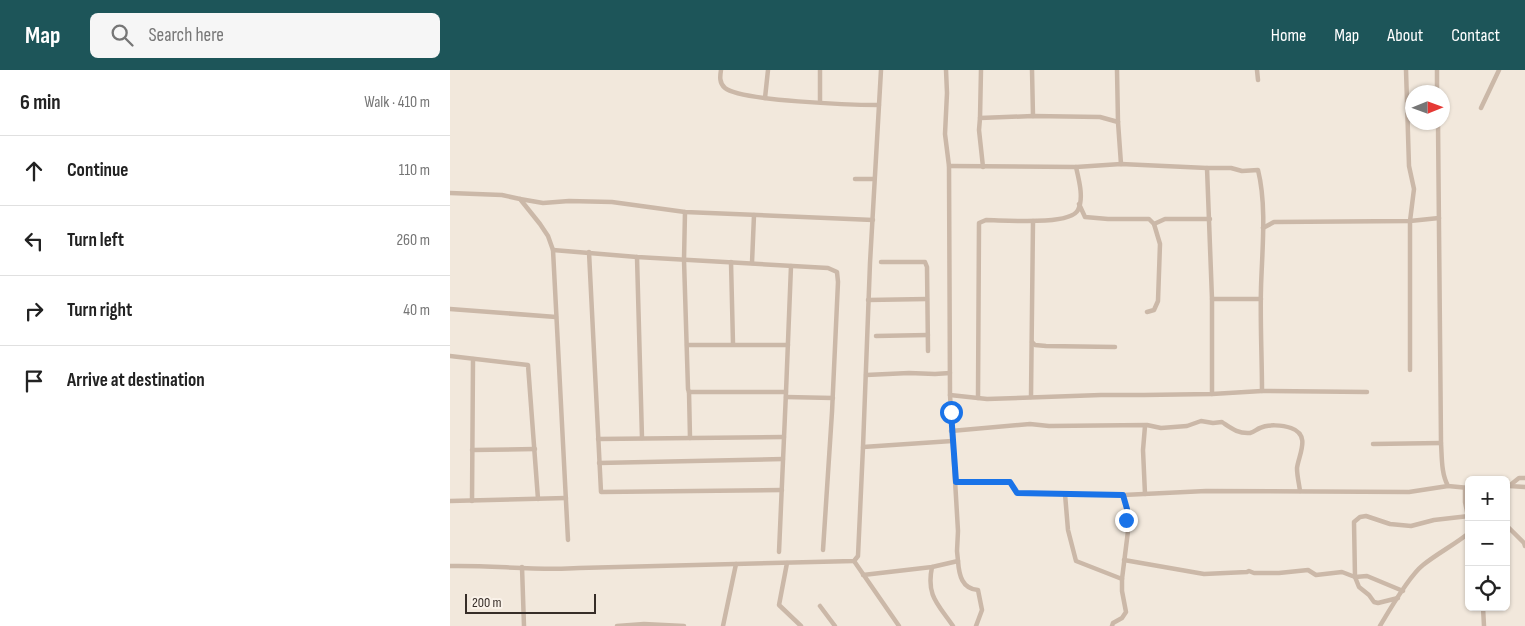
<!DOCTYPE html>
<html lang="en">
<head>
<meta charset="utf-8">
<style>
	:root { --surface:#fff; --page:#f6f6f6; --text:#222; --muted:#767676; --line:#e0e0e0; --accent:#1d5559 }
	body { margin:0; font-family:"Sofia Sans Condensed",sans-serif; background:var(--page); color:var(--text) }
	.controls { position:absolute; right:15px; bottom:15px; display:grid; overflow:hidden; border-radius:8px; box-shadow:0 1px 4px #0004 }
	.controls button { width:45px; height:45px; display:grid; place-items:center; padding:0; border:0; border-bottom:1px solid var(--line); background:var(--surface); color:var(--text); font:25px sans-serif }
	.compass { position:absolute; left:955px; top:15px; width:45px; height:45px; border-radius:50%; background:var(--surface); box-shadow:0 1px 4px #0004; rotate:89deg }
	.scale { position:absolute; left:15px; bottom:12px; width:131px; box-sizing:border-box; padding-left:5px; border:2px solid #372d28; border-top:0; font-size:14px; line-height:18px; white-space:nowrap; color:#372d28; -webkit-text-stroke:4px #faf2e9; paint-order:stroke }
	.stop { position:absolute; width:15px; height:15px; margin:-11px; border:4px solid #1a73e8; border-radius:50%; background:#fff }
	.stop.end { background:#1a73e8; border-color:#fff; box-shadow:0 1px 5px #0008 }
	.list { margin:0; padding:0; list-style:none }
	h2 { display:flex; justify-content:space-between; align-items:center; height:65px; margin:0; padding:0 20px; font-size:21px }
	h2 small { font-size:16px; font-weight:400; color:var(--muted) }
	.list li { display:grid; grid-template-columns:32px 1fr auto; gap:15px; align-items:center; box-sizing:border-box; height:70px; padding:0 20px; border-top:1px solid var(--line) }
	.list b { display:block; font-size:19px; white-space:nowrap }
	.list em { font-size:16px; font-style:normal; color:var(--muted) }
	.icon { flex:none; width:28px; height:28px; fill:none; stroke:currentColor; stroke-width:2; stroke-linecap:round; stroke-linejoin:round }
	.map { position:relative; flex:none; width:1075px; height:556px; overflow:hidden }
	header { display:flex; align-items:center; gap:30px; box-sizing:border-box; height:70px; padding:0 25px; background:var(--accent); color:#fff }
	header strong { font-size:24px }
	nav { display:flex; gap:28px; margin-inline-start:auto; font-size:18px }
	.search { width:350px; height:45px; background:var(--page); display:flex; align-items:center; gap:12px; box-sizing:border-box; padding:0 18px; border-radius:8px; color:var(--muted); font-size:19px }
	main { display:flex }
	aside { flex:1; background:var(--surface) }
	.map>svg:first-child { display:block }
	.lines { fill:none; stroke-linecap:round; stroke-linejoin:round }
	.street { stroke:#cbb8a8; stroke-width:4.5 }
	.route { stroke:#1a73e8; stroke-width:6 }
</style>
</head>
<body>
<header>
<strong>Map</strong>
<div class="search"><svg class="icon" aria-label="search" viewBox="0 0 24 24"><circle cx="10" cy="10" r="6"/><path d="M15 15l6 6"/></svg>Search here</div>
<nav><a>Home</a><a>Map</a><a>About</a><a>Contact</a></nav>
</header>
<main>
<aside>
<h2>6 min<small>Walk · 410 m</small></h2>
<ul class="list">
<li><svg class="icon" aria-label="ahead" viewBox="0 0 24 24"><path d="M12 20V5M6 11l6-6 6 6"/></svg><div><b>Continue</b></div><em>110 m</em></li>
<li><svg class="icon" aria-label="left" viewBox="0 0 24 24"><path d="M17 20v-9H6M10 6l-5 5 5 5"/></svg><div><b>Turn left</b></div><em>260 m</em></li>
<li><svg class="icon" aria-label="right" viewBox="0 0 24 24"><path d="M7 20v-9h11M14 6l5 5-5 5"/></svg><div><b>Turn right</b></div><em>40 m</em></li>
<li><svg class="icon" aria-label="arrive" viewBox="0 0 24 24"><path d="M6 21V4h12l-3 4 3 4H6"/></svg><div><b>Arrive at destination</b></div></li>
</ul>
</aside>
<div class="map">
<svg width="1075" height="556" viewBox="0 0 1075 556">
	<rect width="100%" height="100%" fill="#f2e8dc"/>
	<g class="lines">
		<!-- street -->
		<g class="street">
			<path d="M271,0c-1,6 -2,13 4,18 15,13 129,17 154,17"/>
			<path d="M582,0l1,46"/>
			<path d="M667,0l1,52 3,42"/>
			<path d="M807,0l1,10"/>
			<path d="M956,0l3,96 5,23 -4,32v149"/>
			<path d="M987,0v22"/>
			<path d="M315,28l3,-28"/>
			<path d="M370,32v-32"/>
			<path d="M1031,38l18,-38"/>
			<path d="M530,48l1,-48"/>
			<path d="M988,52l3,321c1,14 0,30 7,43l21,2"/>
			<path d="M499,96l127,1 45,-3 86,4h24l11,3 16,-1c9,36 4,81 3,118 -1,34 1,69 1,103l105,1"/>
			<path d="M533,97l-4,-37 1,-12 53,-2 67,1 18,5"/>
			<path d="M757,98l5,131v95"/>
			<path d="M405,109h19"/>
			<path d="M0,123l52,2 18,4 20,25 8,12 5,14 15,290"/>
			<path d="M70,129l23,4 26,-2 43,1 73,10 188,8"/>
			<path d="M629,134l6,13 23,2h41l5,5 6,20 -2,57 -4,9 -7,2"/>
			<path d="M235,142l-1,48 4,129 1,3h97l5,-126"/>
			<path d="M704,154l11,-5h45"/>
			<path d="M813,158l11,-6 136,-1 29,-3"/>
			<path d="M103,180l84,7 191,11 9,4 1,10 -6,130 -9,138"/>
			<path d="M139,182l12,240 181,-2"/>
			<path d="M187,187l5,181"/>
			<path d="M281,192l2,82"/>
			<path d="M431,192h44l2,5 1,84"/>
			<path d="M302,193l2,-48"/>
			<path d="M762,229h49"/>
			<path d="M418,230l59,-1"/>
			<path d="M0,239l106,8"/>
			<path d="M426,266l52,-1"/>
			<path d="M582,272l3,3 11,1 69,1"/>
			<path d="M237,275h101"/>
			<path d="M0,286l78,9 10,134"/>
			<path d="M416,305l43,-2 26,1 15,-1"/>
			<path d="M239,322l1,46"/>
			<path d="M500,325l37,4 114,-4h43l68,-1 50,-3"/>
			<path d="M336,327l47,1"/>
			<path d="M581,327l2,-176"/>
			<path d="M528,328l1,-175 7,-3c17,0 84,6 92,-10 6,-12 1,-30 -2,-43"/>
			<path d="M501,361l79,-7 19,2 98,-1 14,3 26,-2 14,-5 12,2 9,-1c9,6 16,12 28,11 4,-1 7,-4 10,-5 7,-4 23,-3 31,0 20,7 8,26 6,40 0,8 2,15 3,23"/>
			<path d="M148,369l186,-2"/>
			<path d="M923,374l68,-1"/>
			<path d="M413,377l89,-6"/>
			<path d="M22,380l63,-1"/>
			<path d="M149,393l184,-4"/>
			<path d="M506,412h54l7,11 106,2 83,-4 203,1 39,-6"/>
			<path d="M1059,416l10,-8h6"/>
			<path d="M1059,416l16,1"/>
			<path d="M1015,418v14l4,19"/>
			<path d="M615,424l3,36 8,31 46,18"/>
			<path d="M695,424l-2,-44 2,-24"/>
			<path d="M0,431l116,-3"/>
			<path d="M22,431l1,-142"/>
			<path d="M1056,455l18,18 1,3"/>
			<path d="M329,482l7,-160"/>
			<path d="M674,490l80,14 43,-2 2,-1 5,2h25l29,-3 8,5 26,-3 13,5 12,-1 36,15"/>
			<path d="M404,491l45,65"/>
			<path d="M508,491c1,14 4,28 20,29l4,20 -6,16"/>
			<path d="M337,493l-8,42 22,21"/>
			<path d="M0,496c43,-1 86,5 129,2l275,-7 4,-5 5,-109 7,-184 11,-193"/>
			<path d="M72,497l2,59"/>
			<path d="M482,497c-6,29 6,37 21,59"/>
			<path d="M413,505l69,-8 26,-6 -1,-10 1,-20 -8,-136 -1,-229 -4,-32 2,-41 -1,-23"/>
			<path d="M948,528l-20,5 -4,-1 -5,-7 -10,-8 -4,-10 -1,-55 6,-5 6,-1 24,8 21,2 23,-6 35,-4"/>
			<path d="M370,536l15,20"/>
			<path d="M1033,537l1,19"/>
			<path d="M167,556l27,-2 40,2"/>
			<path d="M273,556l13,-62"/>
			<path d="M662,556l1,-3 9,-5 4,-6 -4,-21v-12l6,-48 -2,-8 1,-14 -4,-14"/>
			<path d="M930,556c10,-17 29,-50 43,-61 15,-12 31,-20 46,-32"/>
		</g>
	</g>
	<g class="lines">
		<!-- route -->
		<path class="route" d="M501,342l5,70h54l7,11 106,2 4,14 -1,11"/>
	</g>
</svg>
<div class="controls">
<button>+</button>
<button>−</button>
<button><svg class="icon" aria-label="locate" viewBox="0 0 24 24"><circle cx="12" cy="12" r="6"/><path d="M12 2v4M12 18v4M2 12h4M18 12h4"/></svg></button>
</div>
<svg class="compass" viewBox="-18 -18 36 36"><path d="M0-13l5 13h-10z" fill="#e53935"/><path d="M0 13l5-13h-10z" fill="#767676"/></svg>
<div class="scale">200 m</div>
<div class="stop" style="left:501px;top:342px"></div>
<div class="stop end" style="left:676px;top:450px"></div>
</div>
</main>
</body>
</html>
